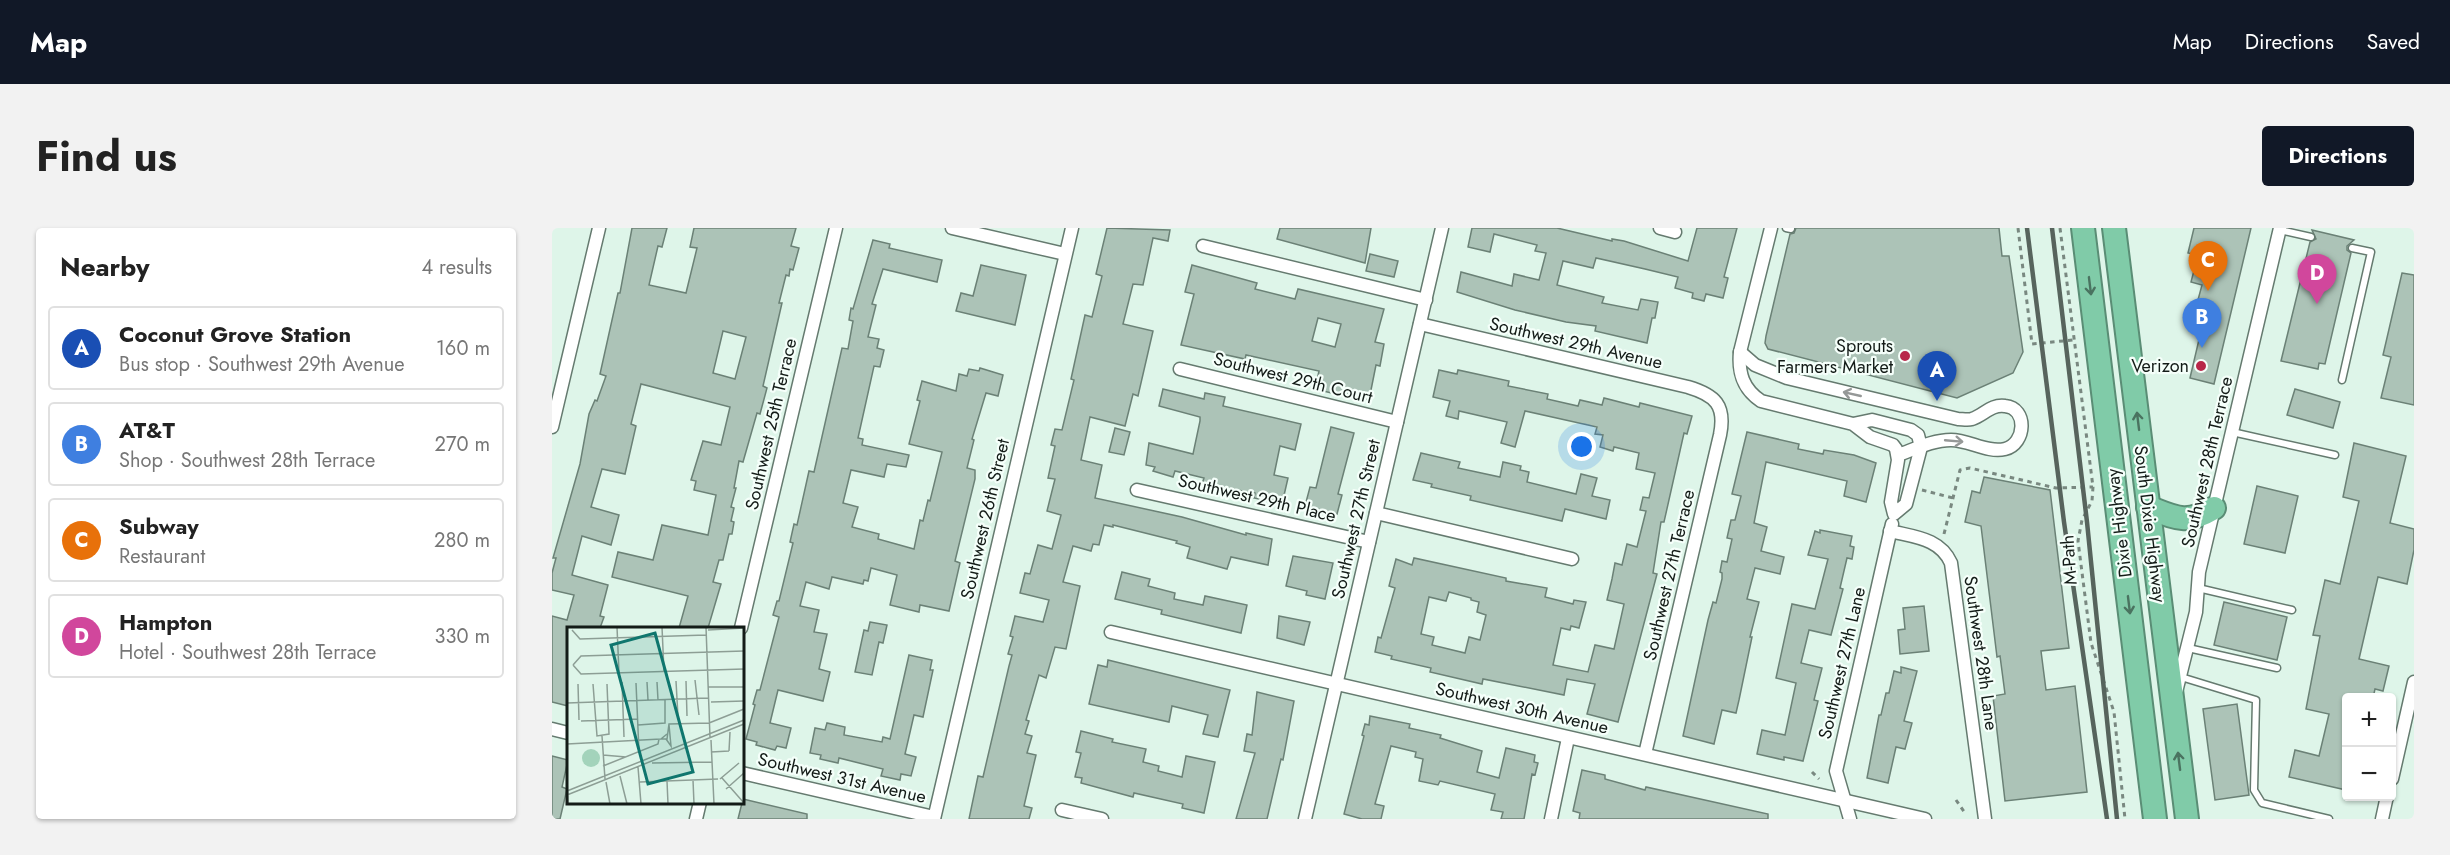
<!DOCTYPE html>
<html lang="en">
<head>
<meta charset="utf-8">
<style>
	:root { --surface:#fff; --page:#f2f2f2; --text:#222; --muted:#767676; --line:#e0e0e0; --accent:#111827 }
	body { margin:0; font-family:Jost,sans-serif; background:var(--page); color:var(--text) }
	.controls { position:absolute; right:18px; bottom:18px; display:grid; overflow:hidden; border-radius:6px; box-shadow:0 2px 4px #0004 }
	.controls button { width:54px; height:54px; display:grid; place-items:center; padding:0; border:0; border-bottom:2px solid var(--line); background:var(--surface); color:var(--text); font:30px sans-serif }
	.you { position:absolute; left:1030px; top:219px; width:21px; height:21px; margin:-15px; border:4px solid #fff; border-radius:50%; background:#1a73e8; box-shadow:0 0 0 9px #1a73e833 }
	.badge { display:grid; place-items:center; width:39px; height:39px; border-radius:50%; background:var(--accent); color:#fff; font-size:20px; font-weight:700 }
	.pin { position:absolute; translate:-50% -50px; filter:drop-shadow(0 2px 3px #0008) }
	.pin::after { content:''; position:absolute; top:32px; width:21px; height:18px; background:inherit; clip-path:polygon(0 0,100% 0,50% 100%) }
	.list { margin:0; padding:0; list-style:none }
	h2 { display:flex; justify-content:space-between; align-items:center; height:78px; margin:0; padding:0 24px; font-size:26px }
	h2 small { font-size:20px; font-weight:400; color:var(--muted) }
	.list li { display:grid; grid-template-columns:39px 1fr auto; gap:18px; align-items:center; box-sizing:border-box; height:84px; margin:0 12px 12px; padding:0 12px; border:2px solid var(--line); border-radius:6px }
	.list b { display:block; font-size:22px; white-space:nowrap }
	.list p { margin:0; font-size:20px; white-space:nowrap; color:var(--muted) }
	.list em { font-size:20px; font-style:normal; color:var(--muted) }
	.map { position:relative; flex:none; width:1862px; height:591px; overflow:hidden; border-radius:6px }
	header { display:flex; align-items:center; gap:36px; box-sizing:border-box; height:84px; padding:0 30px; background:var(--accent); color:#fff }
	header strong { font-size:28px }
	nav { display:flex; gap:33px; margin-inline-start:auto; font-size:21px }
	.intro { display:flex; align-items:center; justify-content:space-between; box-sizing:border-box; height:144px; padding:0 36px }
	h1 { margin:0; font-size:42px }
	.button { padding:15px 27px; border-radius:6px; background:var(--accent); color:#fff; font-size:21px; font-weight:700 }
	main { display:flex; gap:36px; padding:0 36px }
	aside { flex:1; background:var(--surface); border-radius:6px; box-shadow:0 2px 4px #0004 }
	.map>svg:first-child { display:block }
	.building { fill:#acc3b7; stroke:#6b8176; stroke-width:1.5; fill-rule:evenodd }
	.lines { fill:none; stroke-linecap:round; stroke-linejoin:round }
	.lane-casing { stroke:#657a6f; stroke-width:9 }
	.street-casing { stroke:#657a6f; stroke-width:15 }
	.highway-casing { stroke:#5a8d75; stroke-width:26 }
	.path { stroke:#798880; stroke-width:3; stroke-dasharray:4.5 4.5; stroke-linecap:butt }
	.lane { stroke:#fff; stroke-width:6 }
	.street { stroke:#fff; stroke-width:12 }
	.highway { stroke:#80cba8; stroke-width:22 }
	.rail { stroke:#57645d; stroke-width:4.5 }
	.oneway { stroke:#4a7360 }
	.oneway2 { stroke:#959897 }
	.poi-dot { fill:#b82749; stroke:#f5fffa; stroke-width:2 }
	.labels { text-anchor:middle; stroke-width:4.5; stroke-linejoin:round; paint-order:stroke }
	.street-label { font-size:18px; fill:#131b17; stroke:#f5fffa }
	.poi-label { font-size:18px; fill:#131b17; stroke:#f5fffa; text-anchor:end }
	.inset-road { fill:none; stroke:#8d9e95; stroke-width:1.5 }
	.view { fill:#0f766e; fill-opacity:0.15; stroke:#0f766e; stroke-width:3 }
	.inset-edge { fill:none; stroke:#131b17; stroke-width:3 }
</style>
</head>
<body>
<header>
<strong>Map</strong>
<nav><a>Map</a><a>Directions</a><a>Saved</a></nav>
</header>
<div class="intro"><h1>Find us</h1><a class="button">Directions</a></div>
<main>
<aside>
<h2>Nearby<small>4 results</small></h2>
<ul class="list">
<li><span class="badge" style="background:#1a4fb4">A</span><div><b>Coconut Grove Station</b><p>Bus stop · Southwest 29th Avenue</p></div><em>160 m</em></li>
<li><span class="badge" style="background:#3f7fe0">B</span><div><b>AT&amp;T</b><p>Shop · Southwest 28th Terrace</p></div><em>270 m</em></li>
<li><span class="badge" style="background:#e8710a">C</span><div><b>Subway</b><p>Restaurant</p></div><em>280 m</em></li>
<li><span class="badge" style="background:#d1479c">D</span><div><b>Hampton</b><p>Hotel · Southwest 28th Terrace</p></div><em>330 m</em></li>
</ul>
</aside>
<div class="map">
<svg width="1862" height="591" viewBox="0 0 1862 591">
	<rect width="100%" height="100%" fill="#def5e9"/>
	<!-- building -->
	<g class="building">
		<path d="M80,0h35l-5,19 -4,-1 -9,39 37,8 11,-45 -7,-1 4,-19h102l-5,18 8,2 -6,22 -3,-1 -1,7 -3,-1 -7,28h3l-3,13 -16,70 4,2 -7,26 -3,-1 -14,49 -4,-1 -5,27h2l-5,19 3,1 -3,13 3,1 -2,12h-3l-6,26h-4l-6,22 8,2 -13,44h-29l9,-32 -76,-19 6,-25 35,8 9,-35 46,10 8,-40 -22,-5 2,-9 -5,-1 12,-39 18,4 9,-38 -89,-23 -10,40 5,2 -11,48 -23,-5 -11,38 28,8 -8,30 -29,-9 -10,39 36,10 -8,31 4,1 -4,11h-32v78l-16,-4v-86l15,4 7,-25 -22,-5v-17l4,-15h-3l27,-94 9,-50 6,-14 2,1 9,-25 -6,-2 18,-81h2zM171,103l23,6 -11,42 -22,-6z"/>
		<path d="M555,0l63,2 -2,11 -15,-3 -10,47 -10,-1 -10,40 30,7 -15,65 -5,-2 -8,32 -35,-9 -9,43 21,5 -7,33 87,19 64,18v-2l26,6 -4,26 -37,-8 -4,12 -40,-11 3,-11 -14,-4 1,-2 -64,-16v2l-9,-2 -5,20 -6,-1 -2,7 -18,-5 -10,36 17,4 -14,63 -11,-2 -9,31 -7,-3 -13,45 3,1 -4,13 7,2 -5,17 9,2 -12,51 8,2 -3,11h-60l9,-43 5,1 26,-111 3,-11 -4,-1 5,-17 -3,-1 5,-20 28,6 6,-22 -29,-7 5,-20 5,1 8,-29 14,4 9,-34 -14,-4 8,-32 -7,-1 7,-32 -4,-1 4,-16 7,1 12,-50 -3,-1 14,-64 7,2 10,-41 -6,-2z"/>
		<path d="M728,0h91l-6,35 -88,-24z"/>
		<path d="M920,0h85l55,13v-2l12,2 64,20 9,-33h40l-13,49 4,1 -5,20 -17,-4 -2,7 -12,-3 1,-5 -18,-5 3,-11 -33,-8 -49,-11 -3,10 -30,-7 -6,24 47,12 -2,6 36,7 3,-11 17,3 -3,16h-3l-5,25 -52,-12 1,-5 -30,-4 -51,-12 -58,-18 4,-20 51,14 2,-12 25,6 7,-27 -11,-2 2,-6 -43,-11 -4,18 -22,-5z"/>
		<path d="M1244,0h203l3,28h7l14,96 -10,21 -56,25 -189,-49 -3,-6 1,-7 24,-102 4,-1z"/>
		<path d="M1642,0h57l-37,156 -24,-6 15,-64 -10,-3 7,-26 -11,-3 7,-27 -10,-2z"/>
		<path d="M1760,2l42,10 -7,6v4l4,3 -26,111 -6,-1 -1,6 -37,-8 29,-119 6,-3z"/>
		<path d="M321,12l17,4 -1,4 53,12 -5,22 -54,-13 -11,35 4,1 -8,32 11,2 -2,9 7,2 -4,17 -6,-1 -16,72 5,1 -1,6 47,10 -3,12 -19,-3 -3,13 -33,-7 -8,33 15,4 -6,20 27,7 -1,5 36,10 6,-29 3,1 5,-21 2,1 12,-49 -33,-8 11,-43 -3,-1 5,-19 34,10 3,-17 8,2 2,-7 10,2 1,-3 23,7 -5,21 -12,-3 -14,46 2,1 -7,28 8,2v9l-20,82 5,2 -11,48 -29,-6 -1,7 -29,-7 7,-30 -26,-7 -3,13 -4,-1 -1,4 -31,-7 -3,12 -23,-7 -6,24 19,4 -5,22 13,2 -8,35 11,3 -7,29 -45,-11 -8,33 21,5 -5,20 -9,-2 -2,4 -19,-5 1,-3 -11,-3 9,-34 -2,-1 4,-14h3l19,-73 -6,-2 4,-14h2l14,-58 -3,-1 4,-18 3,1 12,-54 5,1 28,-124 6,1 5,-28 -4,-1 2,-12 2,1z"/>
		<path d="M818,26l28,7 -4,16 -28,-6z"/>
		<path d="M429,37l45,10 -11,50 -59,-14 5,-18 12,3z"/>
		<path d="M640,37l65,18 -2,6 40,10 3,-10 86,20 -9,33 9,2 -4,22 -4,-1 -7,35 -5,-1v2l-49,-12 4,-18 -73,-16 -1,4 -64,-14 13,-51 -9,-2zM766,90l23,6 -6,23 -23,-6z"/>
		<path d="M1850,45l12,2v130l-33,-7 10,-41 -8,-2z"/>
		<path d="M887,142l18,4 1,-4 51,11 -1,5 40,8 -1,5 31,7 2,-6 22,5 2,-7 35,9 1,-4 52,13 -5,18 -3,-1 -20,89h-3l-8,51 4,1 -39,148 -31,-8 8,-30 -28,-5 -3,16 -81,-16 -1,5 -52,-12 1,-4 -40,-9 1,-3 -17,-4 3,-15 3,1 14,-50 -6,-2 7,-27 16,6 2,-7 92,20v3l41,7 -2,9 28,7 1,-4 12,2 -7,26 -8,-2 -1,4 -9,-2 -8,37 35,7 7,-27 19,4 10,-45 -17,-4 5,-21 3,-16 7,2 5,-21 10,3 9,-36 -6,-1 3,-13 6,1 6,-25 -19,-4 3,-16 -25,-6 -1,4 -13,-4 3,-12 -8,-1 2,-7 -72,-16 -10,36 -14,-4 6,-21 -48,-11 -1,8 -12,-3 4,-15 -17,-4zM897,364l22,6v2l8,2 -2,10 9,3 -6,25 -11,-3 -4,16 -33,-8 2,-8 -13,-3 8,-37 17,4z"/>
		<path d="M611,161l41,10 1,-6 20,4 -2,9 78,18 -6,26 -15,-4 -6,29 14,3 -6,26 -28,-6 1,-5 -53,-9 2,-6 -29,-7 -2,6 -20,-6 2,-4 -9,-2 3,-22 44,11 7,-33v-4l-41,-11z"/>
		<path d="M1743,161l45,13 -7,26 -46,-13z"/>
		<path d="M779,199l23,6 -16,61 4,1 -5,19 -32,-8 5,-19 6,1z"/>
		<path d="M563,200l15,4 -6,23 -15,-3z"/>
		<path d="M1195,204l52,12 -1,5 25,5 1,-4 30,5 22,8 -10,39 -22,-6 3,-15 -81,-19 -12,61 13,4 -6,24 23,6 -4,17 -25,-6 -8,31 12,3 -9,35h2l-13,63 -3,13 -14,-3 -8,34 -31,-8 25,-116 5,-18 3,1 6,-24v-6l-2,-1 2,-11 5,1 5,-23 -5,-1 4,-18h4l6,-24 -9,-2z"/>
		<path d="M1802,215l52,13 -16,67 24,6v21l-7,34 -29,-7 -19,82 30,7 -6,25 -8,-2 -2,9h-27v92l-57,-13 6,-27 24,6 10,-42 -23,-5 14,-73 -7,-1 12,-55 15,4 19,-83 -16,-4z"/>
		<path d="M869,225l39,9 -2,6 42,9 3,-15 18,4 -1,4 9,2 -2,10 49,12 5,-20 16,4 -5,18 18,4 -4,19 -41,-10 -3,12 -92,-21 1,-4 -40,-9 1,-3 -19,-4z"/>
		<path d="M1432,249l66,13 19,158 -28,3 5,39 29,-4 12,106 -82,9 -12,-105 12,-2 -5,-38 -3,1 -16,-131 -16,-4 7,-31 8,2z"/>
		<path d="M1705,258l41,10 -13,57 -41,-9z"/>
		<path d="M1268,302l32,6 -2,10 4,1 -2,12 -5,-1 -7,30 3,1 -12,46 -22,-5 -8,33 21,5 -8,32 4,1 -15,60 -19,-4v3l-27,-6 5,-24 23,5 11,-52 -20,-5 16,-74 23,5 13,-50 -20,-4 7,-24 5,2z"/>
		<path d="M741,328l40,7 -8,36 -19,-4 1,-4 -21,-5z"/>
		<path d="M570,344l28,7 -2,7 27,7 -1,6 29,6 2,-9 42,9 -6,28 -80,-19 1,-4 -47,-11z"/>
		<path d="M1672,374l63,15 -10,43 -63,-15z"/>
		<path d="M1372,378l5,45 -29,3 -2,-24 7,-1 -2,-21z"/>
		<path d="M727,388l31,6 -6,23 -27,-7z"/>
		<path d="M318,394l17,3 -4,18 -4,-1 -7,33 -17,-3 9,-42 4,1z"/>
		<path d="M357,427l23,5 -2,10h3l-10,47 -9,-2 -9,39 11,3 -5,19 -10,-2 -1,6 -19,-4 2,-7 -44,-11 -1,5 -18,-4 1,-4 -11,-2 5,-25 10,2 2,-7 18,4 -1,8 38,7 1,-5 7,2z"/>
		<path d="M556,432l122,30 -12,47 -15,-3 5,-19 -36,-9 -3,16 -80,-18 9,-39 9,2z"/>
		<path d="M1349,439l16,4 -13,50 8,2 -7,26 -9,-2 -8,36 -21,-5 12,-63h2l5,-22h3l5,-22 7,2z"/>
		<path d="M705,464l37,9 -11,59 -2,-1 -14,60h-31l19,-66 -11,-2 3,-17 5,1z"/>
		<path d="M1685,476l12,91 -34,5 -12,-91z"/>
		<path d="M818,488l40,8 -1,4 32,7 -1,3 42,13 -5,21 22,6 7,-30 29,7 -1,7 4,1 -3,12 -3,-1 -8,45h-23l2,-7 -12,-2 4,-16 -55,-13 -2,4 -19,-4 4,-22 -8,-2 1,-5 -25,-6 -16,58 9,2 -3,13h-19l-18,-5 20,-78 -2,-1 3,-11 4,1z"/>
		<path d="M529,503l32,8 -1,3 34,7 -3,13 16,4 -1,5 24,6 4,-21 29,6 -11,51 -22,-5 1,-4 -49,-11 -1,4 -52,-14 1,-5 -7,-1 6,-24 -5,-1z"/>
		<path d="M0,528l16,4 -6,27 5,2 -7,30h-8z"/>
		<path d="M1030,542l23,5v4l40,11 1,-3 122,27v5h-189l1,-6 -7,-2z"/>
		<path d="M191,571l64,15v5h-69z"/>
	</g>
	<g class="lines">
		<defs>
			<g id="lane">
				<path d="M1234,0l5,1"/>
				<path d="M1728,2l31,7"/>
				<path d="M1790,152l29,-128 -19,-4"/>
				<path d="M1680,204l103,23"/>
				<path d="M1646,360l94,22"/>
				<path d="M1636,420l89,20"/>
				<path d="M1629,449l75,23 -2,90 8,13 67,16"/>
			</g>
			<g id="street">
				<path d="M400,0l113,26"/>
				<path d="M1108,0l15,4"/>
				<path d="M1219,0l-31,124c-2,21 3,37 21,49l92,23 17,13 23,8 3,4 2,11 -7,42 3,12 12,-10 15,-57 -3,-12 -7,-5 -39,-10 -19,4"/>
				<path d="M651,18l223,54"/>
				<path d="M868,96l268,63c27,8 38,18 32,48l-75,319"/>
				<path d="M1188,124l15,13 32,13 171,41c4,0 10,1 14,0 12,-4 19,-15 33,-13 23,2 21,38 0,43 -18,4 -36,-9 -54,-9 -18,0 -36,9 -53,15"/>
				<path d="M628,141l217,53"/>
				<path d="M0,199l47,-199"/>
				<path d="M585,262l232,52"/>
				<path d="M824,285l196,46"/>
				<path d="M1338,303c24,6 50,7 61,32l34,256"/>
				<path d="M189,400l95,-400"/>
				<path d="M559,404l814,187"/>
				<path d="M1624,464l20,-80 3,-40 81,-344"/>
				<path d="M0,501l16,4"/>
				<path d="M190,545l192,44"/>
				<path d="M1840,551l22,-97"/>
				<path d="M510,582l40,9"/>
				<path d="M144,591l4,-17"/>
				<path d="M382,591l138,-591"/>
				<path d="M753,591l137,-591"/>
				<path d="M999,591l17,-81"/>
				<path d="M1298,591l-14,-48 56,-247"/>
				<path d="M1830,591l5,-23"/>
			</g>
			<g id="highway">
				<path d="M1531,0l72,591"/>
				<path d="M1562,0l73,591"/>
				<path d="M1596,279c28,11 38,18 66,1"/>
			</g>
		</defs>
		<!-- lane casing -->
		<use href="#lane" class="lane-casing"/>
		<!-- street casing -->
		<use href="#street" class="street-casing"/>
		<!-- highway casing -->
		<use href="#highway" class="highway-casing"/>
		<!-- path -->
		<g class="path">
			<path d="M1466,0l14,116 41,-4"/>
			<path d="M1508,0l33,259 -1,14 -10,19 -4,21 13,102 23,69 11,107"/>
			<path d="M1370,262l31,8"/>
			<path d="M1392,306l16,-64 10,-2 86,20 37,-1"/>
			<path d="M1260,544l7,7"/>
			<path d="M1404,572l9,13"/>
		</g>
		<!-- lane -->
		<use href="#lane" class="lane"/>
		<!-- street -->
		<use href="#street" class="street"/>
		<!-- highway -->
		<use href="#highway" class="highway"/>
		<!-- rail -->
		<g class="rail">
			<path d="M1475,0l37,294 43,297"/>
			<path d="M1500,0l35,294 30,297"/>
		</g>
	</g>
	<!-- one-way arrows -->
	<defs><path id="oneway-shaft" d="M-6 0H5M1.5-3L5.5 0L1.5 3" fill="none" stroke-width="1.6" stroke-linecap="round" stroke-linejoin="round" transform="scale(1.5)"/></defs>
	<g class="oneway">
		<use href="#oneway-shaft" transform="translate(1538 58) rotate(83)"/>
		<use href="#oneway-shaft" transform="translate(1586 193) rotate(-97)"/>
		<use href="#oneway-shaft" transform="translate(1577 377) rotate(83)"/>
		<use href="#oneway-shaft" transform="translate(1627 533) rotate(-97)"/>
	</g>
	<g class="oneway2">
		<use href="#oneway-shaft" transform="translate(1300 166) rotate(-167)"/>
		<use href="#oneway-shaft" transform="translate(1402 213) rotate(5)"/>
	</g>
	<!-- markers -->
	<g class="poi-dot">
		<circle cx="1353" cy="128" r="6"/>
		<circle cx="1649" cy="138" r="6"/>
	</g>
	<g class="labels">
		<!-- street labels -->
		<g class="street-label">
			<text transform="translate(1024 115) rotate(13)" y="6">Southwest 29th Avenue</text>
			<text transform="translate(741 150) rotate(14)" y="6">Southwest 29th Court</text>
			<text transform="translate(219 196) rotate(-77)" y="6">Southwest 25th Terrace</text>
			<text transform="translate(1655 234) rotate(-77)" y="6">Southwest 28th Terrace</text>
			<text transform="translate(705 270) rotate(13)" y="6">Southwest 29th Place</text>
			<text transform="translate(433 291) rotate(-77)" y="6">Southwest 26th Street</text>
			<text transform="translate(804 291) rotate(-77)" y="6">Southwest 27th Street</text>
			<text transform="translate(1567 295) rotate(-97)" y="6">Dixie Highway</text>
			<text transform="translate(1598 296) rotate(83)" y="6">South Dixie Highway</text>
			<text transform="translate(1517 332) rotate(-94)" y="6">M-Path</text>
			<text transform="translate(1117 347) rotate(-77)" y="6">Southwest 27th Terrace</text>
			<text transform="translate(1429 425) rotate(82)" y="6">Southwest 28th Lane</text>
			<text transform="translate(1290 435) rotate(-77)" y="6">Southwest 27th Lane</text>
			<text transform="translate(970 480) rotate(13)" y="6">Southwest 30th Avenue</text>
			<text transform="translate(290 550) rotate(13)" y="6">Southwest 31st Avenue</text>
		</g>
		<!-- poi labels -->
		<g class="poi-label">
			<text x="1341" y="124">Sprouts<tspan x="1341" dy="21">Farmers Market</tspan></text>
			<text x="1637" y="144">Verizon</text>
		</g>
	</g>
	<!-- overview -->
	<g transform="translate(15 399)">
		<rect width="177" height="177" fill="#def5e9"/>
		<path d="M15 131a9 9 0 1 1 18 0a9 9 0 1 1-18 0Z" fill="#a3d3bb"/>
		<path class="inset-road" d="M50,0l2,46M95,0l2,45M139,0l4,111M5,3l8,9 126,-4M141,3l36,-2M6,38l8,9 163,-5M6,38l8,-9 163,-5M128,53l4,35M109,54l2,36M119,54l1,35M55,55l2,55M80,55l1,18M90,55l1,18M69,56l3,69M11,57l1,36M26,57l4,52 12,-2 -2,-50M141,60h36M144,75l33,-1M0,76l141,-5M14,94l57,-2M142,96l35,-14M71,98l27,-2v-24M100,107l-6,5h6l2,-15 40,-1M35,109l3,43M99,112l5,7 -2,-21M144,113l3,64M0,117l94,-5M162,124l1,-19M144,125l18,-1M36,128l23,2M85,136l60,-1M36,139l55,-22 1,-5M71,140l3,37M53,149l7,28M0,151l1,26M155,151l22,25M153,152l19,-16M126,153l1,24M100,154l1,23M39,155l4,22M73,155l78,-3M159,162l18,-16M0,164l177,-71M0,168l177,-71"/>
		<path class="view" d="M88,6l38,139 -45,12 -37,-139z"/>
		<rect width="177" height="177" class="inset-edge"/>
	</g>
</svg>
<div class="controls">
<button>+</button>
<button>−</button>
</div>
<div class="you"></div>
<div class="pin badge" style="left:1385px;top:173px;background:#1a4fb4">A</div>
<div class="pin badge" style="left:1650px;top:120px;background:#3f7fe0">B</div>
<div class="pin badge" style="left:1656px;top:63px;background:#e8710a">C</div>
<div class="pin badge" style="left:1765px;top:76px;background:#d1479c">D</div>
</div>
</main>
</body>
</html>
